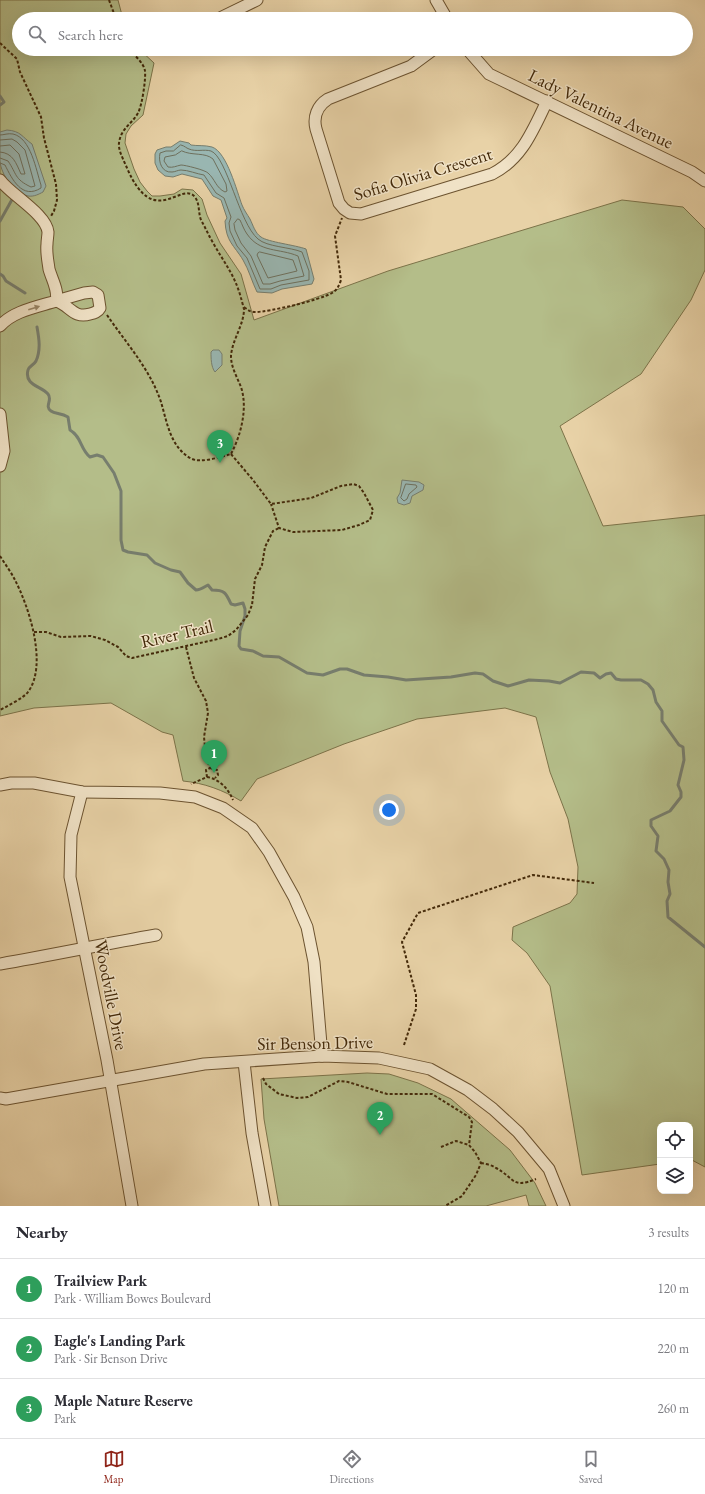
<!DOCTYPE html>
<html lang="en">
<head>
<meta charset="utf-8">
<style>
	:root { --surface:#fff; --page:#f7f7f7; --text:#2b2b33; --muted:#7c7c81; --line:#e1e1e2; --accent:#8f2418 }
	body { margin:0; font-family:"EB Garamond",serif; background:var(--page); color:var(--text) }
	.controls { position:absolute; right:12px; bottom:12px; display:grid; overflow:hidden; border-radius:8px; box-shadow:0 4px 16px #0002 }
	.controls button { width:36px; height:36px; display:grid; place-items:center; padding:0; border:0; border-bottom:1px solid var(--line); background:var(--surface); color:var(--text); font:20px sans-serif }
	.you { position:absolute; left:389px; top:810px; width:14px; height:14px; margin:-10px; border:3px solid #fff; border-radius:50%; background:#1a73e8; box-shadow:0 0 0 6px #1a73e833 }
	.badge { display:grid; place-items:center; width:26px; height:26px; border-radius:50%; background:var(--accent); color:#fff; font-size:13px; font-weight:700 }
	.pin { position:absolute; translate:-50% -33px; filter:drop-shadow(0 1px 2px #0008) }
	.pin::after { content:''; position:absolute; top:21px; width:14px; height:12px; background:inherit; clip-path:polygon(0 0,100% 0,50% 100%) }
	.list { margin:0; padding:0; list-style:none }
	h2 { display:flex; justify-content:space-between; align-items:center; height:52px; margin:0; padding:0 16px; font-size:17px }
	h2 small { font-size:13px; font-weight:400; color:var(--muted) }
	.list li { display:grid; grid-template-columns:26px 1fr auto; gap:12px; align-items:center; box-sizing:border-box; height:60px; padding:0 16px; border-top:1px solid var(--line) }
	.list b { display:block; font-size:15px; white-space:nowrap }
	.list p { margin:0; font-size:13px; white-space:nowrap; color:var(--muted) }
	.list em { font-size:13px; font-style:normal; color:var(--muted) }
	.icon { flex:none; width:22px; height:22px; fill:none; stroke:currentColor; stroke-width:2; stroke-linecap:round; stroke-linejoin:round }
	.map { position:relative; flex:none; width:705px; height:1206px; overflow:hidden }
	.search { position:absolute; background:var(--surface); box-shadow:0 4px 16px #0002; left:12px; right:12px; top:12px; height:44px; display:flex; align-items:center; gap:10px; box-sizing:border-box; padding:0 14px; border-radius:22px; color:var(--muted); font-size:15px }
	.sheet { height:232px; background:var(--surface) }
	nav { display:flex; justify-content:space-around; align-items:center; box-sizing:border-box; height:56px; border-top:1px solid var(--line); background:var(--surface); font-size:11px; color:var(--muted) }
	nav a { display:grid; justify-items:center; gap:2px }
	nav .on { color:var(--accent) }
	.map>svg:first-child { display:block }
	.green { fill:#b4bd89; stroke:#7c7349 }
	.water { fill:#99b6b1; stroke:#777e6e }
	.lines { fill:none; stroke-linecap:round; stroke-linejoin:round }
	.shore { stroke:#6e705d; stroke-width:1 }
	.stream { stroke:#777e6e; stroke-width:3 }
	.minor-casing { stroke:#6c5330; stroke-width:13 }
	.path { stroke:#432909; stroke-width:2; stroke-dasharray:3 2; stroke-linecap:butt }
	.minor { stroke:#f0e2c6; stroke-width:11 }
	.oneway { fill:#9a8668 }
	.labels { text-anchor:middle; stroke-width:3; stroke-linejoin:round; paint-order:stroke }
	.street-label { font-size:18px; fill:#432909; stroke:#f0e2c6 }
</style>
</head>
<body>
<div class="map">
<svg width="705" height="1206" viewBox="0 0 705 1206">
	<rect width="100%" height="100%" fill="#e8d2a7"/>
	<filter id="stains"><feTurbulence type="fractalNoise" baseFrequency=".005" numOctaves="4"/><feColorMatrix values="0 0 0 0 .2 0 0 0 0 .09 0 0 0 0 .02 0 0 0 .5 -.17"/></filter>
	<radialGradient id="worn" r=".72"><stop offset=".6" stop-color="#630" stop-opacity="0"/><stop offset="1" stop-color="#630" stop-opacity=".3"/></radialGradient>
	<!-- green -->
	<g class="green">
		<path d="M0,0h118l5,19h-104v30h120l15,14 -11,52 -12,11 -5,8 -1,9 9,26 6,13 7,9 5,5h8l14,-2 8,-5 11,1 9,9 5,16 13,28 21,31 13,46 134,-49 234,-71 61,7 22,22v41l-14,30 -50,74 -81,52 43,100 102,-11v652l-15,-8v-34h-30v39l-78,11 -32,-189 -23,-33 -15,-13 1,-13 57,-24 7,-9 1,-27 -10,-48 -18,-47 -14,-55 -31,-9 -88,11 -73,25 -87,35 -16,22c-18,-11 -37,-18 -58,-20l-10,-46 -11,-3 -51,-29 -77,5 -34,8z"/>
		<path d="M367,1073l22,1 29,9 33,16 59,51 25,33 11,23h-17l-3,-11 -40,11h-207l-15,-87 -3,-40z"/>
	</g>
	<!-- water -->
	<g class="water">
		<path d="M7,130c14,1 15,7 25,14l14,42 -3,6c-4,2 -9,5 -15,4 -14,-4 -27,-21 -28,-35 0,-10 0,-20 0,-29z"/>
		<path d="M180,141l9,2 2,2c6,1 14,0 21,2 15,5 25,45 30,58 2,5 5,9 8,14 3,6 5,14 11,18 7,5 34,8 45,12l8,30 -2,5 -30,5 -10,4 -15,-1c-5,-10 -8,-22 -14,-32 -9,-15 -17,-18 -18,-39l2,-3 -6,-18 -8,-4 -11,-17 -20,-5 -9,3 -8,-1 -7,-6 -3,-7v-9l2,-4 9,-3h5z"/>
		<path d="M213,350h6l3,4v11l-7,7c-4,-5 -4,-14 -4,-20z"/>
		<path d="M402,480l17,2 5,3 -1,5 -11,6 -2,7 -6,2 -6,-2 -1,-5 3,-5z"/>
	</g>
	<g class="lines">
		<!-- shore -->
		<g class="shore">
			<path d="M0,135c4,0 8,-2 13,-1 18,4 23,36 28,51v3c-19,12 -29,-9 -36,-23l-5,-2"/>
			<path d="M0,140l12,-1 5,3 8,8 10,36 -4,1c-17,-8 -14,-13 -23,-26l-8,-3"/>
			<path d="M181,145c4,1 5,3 8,4 7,3 15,0 22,2 16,6 28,72 47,88 9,8 32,8 44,13l7,19v9l-28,5 -10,4h-11l-13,-31 -10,-12 -7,-15 -1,-8 2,-6 -7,-19 -8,-5 -12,-18c-7,-1 -16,-5 -23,-5 -3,0 -6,2 -9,2 -10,1 -14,-10 -12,-19l6,-2h7z"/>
			<path d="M0,146l10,-1 9,9 6,20h-4c-5,-11 -8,-21 -21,-22"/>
			<path d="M182,151c10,5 23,1 31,8l13,25 1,7 -2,1c-9,-4 -10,-13 -17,-19 -3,-3 -23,-8 -27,-8 -5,1 -8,3 -13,2l-4,-6 1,-4 10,-2z"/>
			<path d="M238,219l2,1c2,4 4,10 7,14 13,19 32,14 51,22l6,20 -24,5 -10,3h-7l-12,-28 -10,-13 -6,-13 -1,-6z"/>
			<path d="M260,252l33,8 4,11 -29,7 -11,-23 1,-2z"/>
			<path d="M406,484l10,1 1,2 -8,7 -2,5 -3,2 -3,-3z"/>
		</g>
		<!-- stream -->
		<g class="stream">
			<path d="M0,96l4,6 -4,3"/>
			<path d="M0,221l14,-25"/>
			<path d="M0,274l3,2 3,5 19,12"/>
			<path d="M37,327c2,11 4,23 -1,34 -2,4 -7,5 -8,9 -4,15 13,16 20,24 5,6 -4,12 3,17 4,3 10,2 17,6l2,13c12,7 10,19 20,27l7,-2 6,2 11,16 7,18v49l2,10 5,2 19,3 8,8 16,7 9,2 8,11 8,7c5,0 8,-3 12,-5l4,5c13,0 14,3 19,14l4,1 8,-2 2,6v7l-5,15 -1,15 2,3 12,2 10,5 16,1 28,16 16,2 17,-6h7l17,6 24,2 18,3 45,-3 24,-4 8,1 10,7 15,5 21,-6 20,1 11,2 21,-11 13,1 6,5 6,-4 5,-1 5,6 5,1h20l7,4 5,6 3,12 6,9v10l17,24 4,2 1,13 -6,25 3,7v5l-11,14 -19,9v6l7,10 -2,15 8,8 5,11 -1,12 2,12 -3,7 1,16 37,30"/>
		</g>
		<defs>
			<g id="minor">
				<path d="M436,0l11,19"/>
				<path d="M218,19l39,-19"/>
				<path d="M434,49l-23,17 -83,33c-11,7 -15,18 -12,30l23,74 5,6 6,4 11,1 131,-40c30,-15 41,-44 55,-73"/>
				<path d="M467,49l22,25 203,98 13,9"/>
				<path d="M0,180c11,15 46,34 48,52 0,4 -1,8 -1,12 -1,9 1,17 2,25 3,11 10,22 7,32 -19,6 -43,10 -56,25"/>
				<path d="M93,292l5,3 2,13c-2,4 -6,5 -10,6 -17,5 -20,-9 -34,-13l28,-8z"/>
				<path d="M0,414l4,37 -4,15"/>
				<path d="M0,785l11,-2h23l48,9 78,1 35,4 28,11 29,20 17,24 25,45 13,30 7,35 8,94"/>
				<path d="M82,792l-11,43 -1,42 37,183 25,146"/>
				<path d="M0,964c52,-9 104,-20 156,-29"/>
				<path d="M244,1062l8,71 13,73"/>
				<path d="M0,1098l6,1 198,-35 118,-8 57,2 51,11 38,21 25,19 25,23 31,37 15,37"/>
			</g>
		</defs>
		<!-- minor casing -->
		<use href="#minor" class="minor-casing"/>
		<!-- path -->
		<g class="path">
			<path d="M109,0l7,19"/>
			<path d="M0,43l17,16 3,13 21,45 3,21 12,46 1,16 -3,11 -3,5"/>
			<path d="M244,307c4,3 6,5 11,5 14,0 65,-12 77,-19 5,-3 7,-7 9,-13l-6,-44 7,-18"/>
			<path d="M107,315c19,28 43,54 54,87 6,20 9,44 29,56 10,6 30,-1 41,-4 10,-19 17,-46 10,-67 -4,-10 -10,-20 -10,-31 1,-16 13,-31 13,-47 -1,-3 -2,-8 -3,-11 -6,-23 -18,-37 -29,-57 -4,-7 -7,-14 -11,-21 -3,-8 -1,-16 -6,-23 -14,-17 -41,34 -68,-29 -3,-7 -9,-18 -8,-25 2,-15 13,-19 19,-30 4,-7 8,-34 7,-42 -1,-8 -11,-16 -16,-22"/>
			<path d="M231,454l22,26 18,24 40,-6 30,-12 12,-2 6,2 5,7 9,17 -3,10 -11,5 -17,5 -49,2 -14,-4 -8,-24"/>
			<path d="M0,556c5,8 11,16 15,24 14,27 33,85 13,112 -3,5 -22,15 -28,18"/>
			<path d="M34,632h12l15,5 30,-1 14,4 13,7 8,9 6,2 86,-19 10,-3 8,-6 12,-15 4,-10 3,-26 7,-14 3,-18 8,-16 6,-3"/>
			<path d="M186,647l8,31 12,23 2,12 -4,24 2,20 4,11 -4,2 1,7 -16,7"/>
			<path d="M210,768l7,2 1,5 -3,3"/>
			<path d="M207,777c12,2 21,11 26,23"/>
			<path d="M404,1045l12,-36v-14l-14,-53 16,-29 115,-38 61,8"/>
			<path d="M263,1078l3,6 13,10 18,4 11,-1 31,-16 9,1 39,12h45l37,23 3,5 -3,23 6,7 6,11 -5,12 -14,21 -17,10"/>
			<path d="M441,1147l15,-6 13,4"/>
			<path d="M481,1163c5,1 11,2 15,5 19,10 15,21 40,11"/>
		</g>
		<!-- minor -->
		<use href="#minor" class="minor"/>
	</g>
	<!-- one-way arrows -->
	<defs><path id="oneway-solid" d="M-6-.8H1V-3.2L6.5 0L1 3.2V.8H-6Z"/></defs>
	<use class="oneway" href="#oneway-solid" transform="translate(34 308) rotate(-17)"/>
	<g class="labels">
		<!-- street labels -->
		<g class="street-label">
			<text transform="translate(601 109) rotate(26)" y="6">Lady Valentina Avenue</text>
			<text transform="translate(423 174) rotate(-17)" y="6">Sofia Olivia Crescent</text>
			<text transform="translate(177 634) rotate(-13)" y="6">River Trail</text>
			<text transform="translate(111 995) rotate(79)" y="6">Woodville Drive</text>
			<text transform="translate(315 1043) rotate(-1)" y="6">Sir Benson Drive</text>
		</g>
	</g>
	<rect width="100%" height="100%" filter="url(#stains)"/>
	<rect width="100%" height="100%" fill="url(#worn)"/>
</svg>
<div class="controls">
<button><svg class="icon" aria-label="locate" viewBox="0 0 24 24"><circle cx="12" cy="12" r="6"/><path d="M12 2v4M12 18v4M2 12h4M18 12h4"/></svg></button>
<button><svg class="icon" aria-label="layers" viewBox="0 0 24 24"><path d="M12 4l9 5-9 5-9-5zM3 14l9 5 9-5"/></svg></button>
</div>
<div class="you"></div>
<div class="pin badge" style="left:214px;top:773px;background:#2e9e5b">1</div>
<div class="pin badge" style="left:380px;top:1135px;background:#2e9e5b">2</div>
<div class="pin badge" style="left:220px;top:463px;background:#2e9e5b">3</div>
<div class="search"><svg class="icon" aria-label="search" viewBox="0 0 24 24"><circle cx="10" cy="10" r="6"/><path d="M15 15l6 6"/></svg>Search here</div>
</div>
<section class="sheet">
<h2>Nearby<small>3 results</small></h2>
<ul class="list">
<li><span class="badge" style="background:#2e9e5b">1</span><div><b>Trailview Park</b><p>Park · William Bowes Boulevard</p></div><em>120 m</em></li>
<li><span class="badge" style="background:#2e9e5b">2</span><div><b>Eagle's Landing Park</b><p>Park · Sir Benson Drive</p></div><em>220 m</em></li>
<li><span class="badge" style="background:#2e9e5b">3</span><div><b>Maple Nature Reserve</b><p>Park</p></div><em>260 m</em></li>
</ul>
</section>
<nav>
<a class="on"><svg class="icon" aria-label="map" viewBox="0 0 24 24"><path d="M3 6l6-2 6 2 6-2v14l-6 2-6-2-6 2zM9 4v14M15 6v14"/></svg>Map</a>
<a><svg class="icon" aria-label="directions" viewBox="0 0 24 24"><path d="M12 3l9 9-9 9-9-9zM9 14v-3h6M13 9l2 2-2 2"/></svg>Directions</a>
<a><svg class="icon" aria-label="saved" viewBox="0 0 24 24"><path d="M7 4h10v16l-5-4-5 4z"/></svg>Saved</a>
</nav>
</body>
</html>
